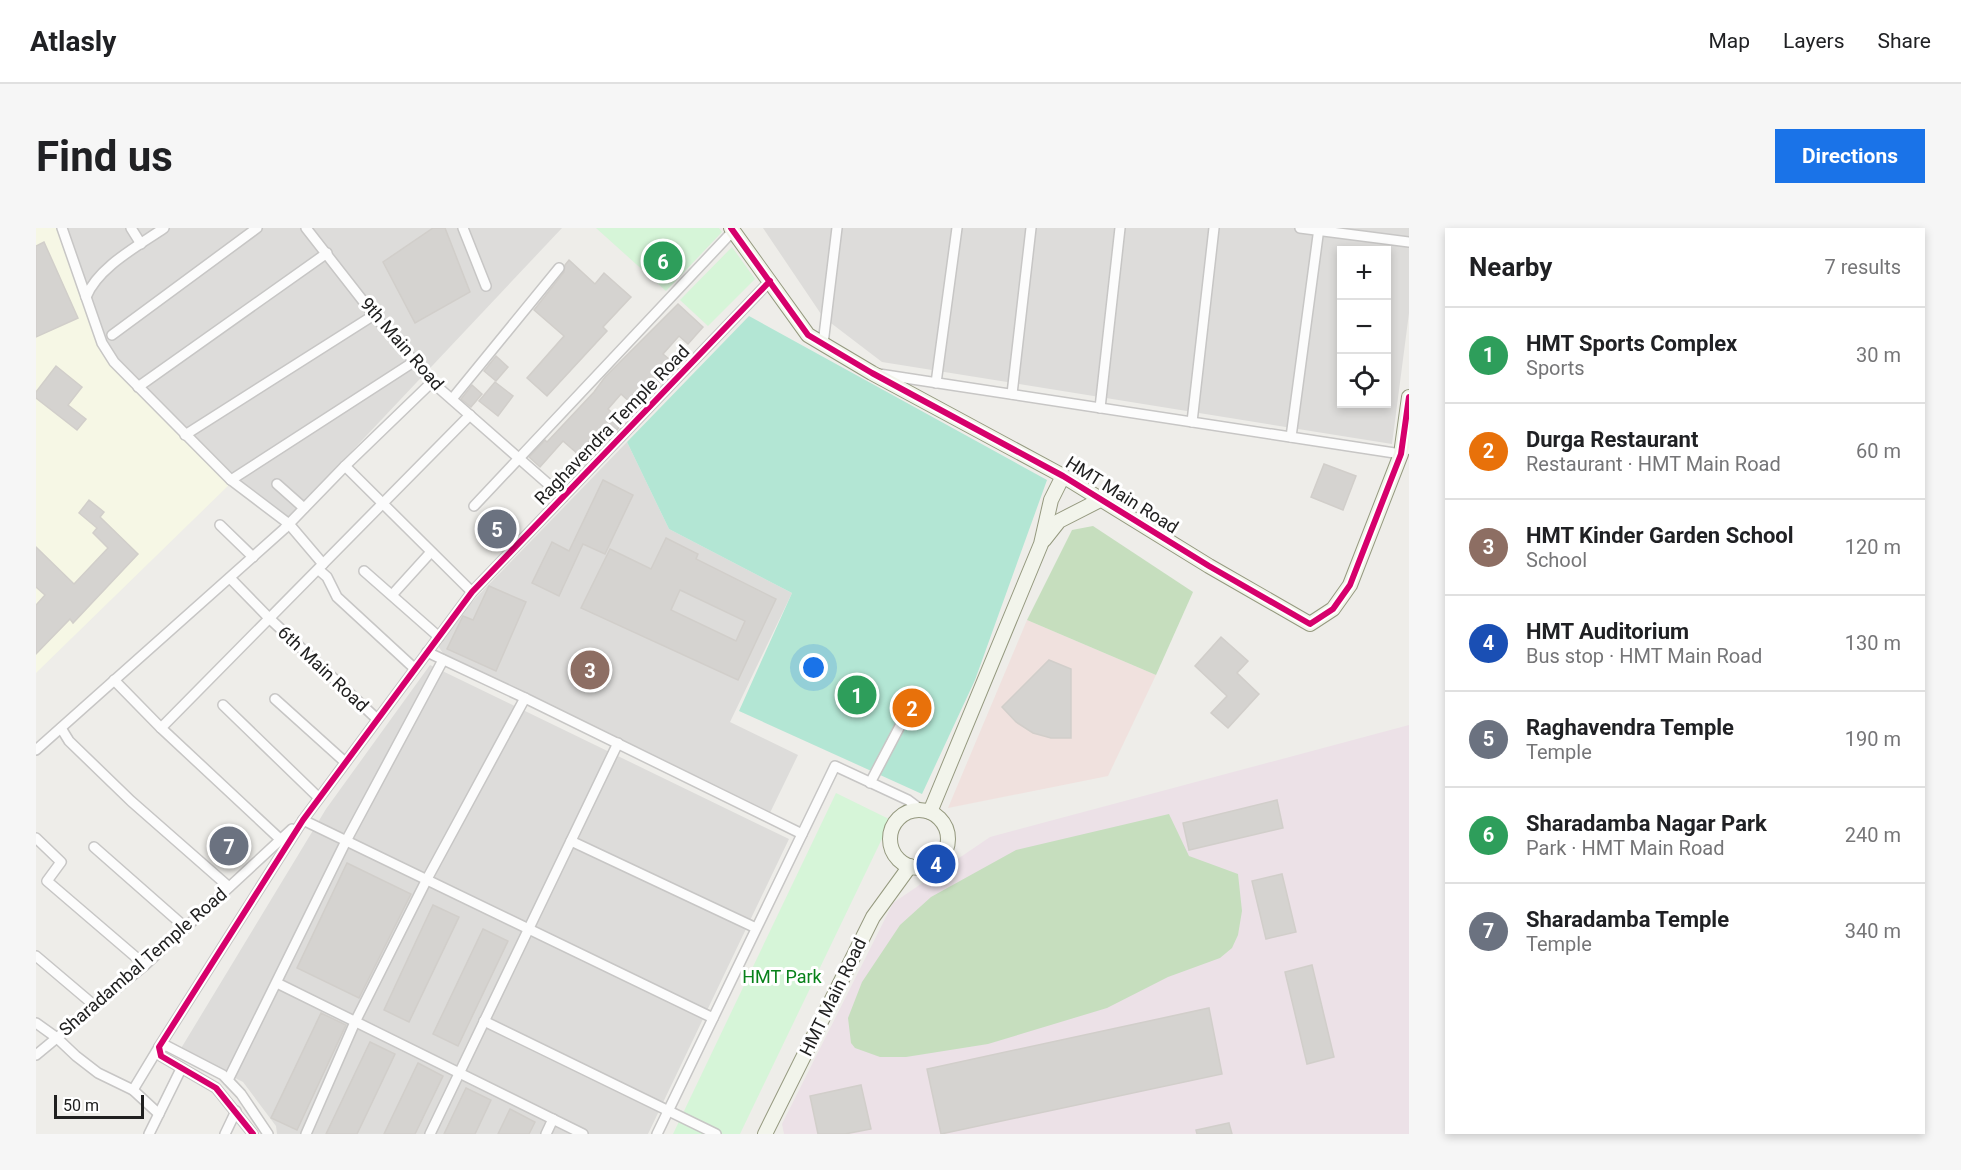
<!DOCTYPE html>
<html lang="en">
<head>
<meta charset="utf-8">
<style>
	:root { --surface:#fff; --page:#f6f6f6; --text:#202124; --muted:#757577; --line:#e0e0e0; --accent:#1a73e8 }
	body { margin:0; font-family:Roboto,sans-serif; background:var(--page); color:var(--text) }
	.controls { position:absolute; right:18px; top:18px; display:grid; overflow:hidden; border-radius:0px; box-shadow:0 3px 9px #0003 }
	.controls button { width:54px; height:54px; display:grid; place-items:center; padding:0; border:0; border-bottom:2px solid var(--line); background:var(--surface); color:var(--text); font:30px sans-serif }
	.scale { position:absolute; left:18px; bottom:15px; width:90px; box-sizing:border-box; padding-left:6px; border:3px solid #202020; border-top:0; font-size:16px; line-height:21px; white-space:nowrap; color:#202020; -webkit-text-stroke:4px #fff; paint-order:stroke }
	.you { position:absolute; left:778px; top:440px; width:21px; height:21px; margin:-15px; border:4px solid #fff; border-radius:50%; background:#1a73e8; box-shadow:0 0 0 9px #1a73e833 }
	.badge { display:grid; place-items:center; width:39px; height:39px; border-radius:50%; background:var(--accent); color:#fff; font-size:20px; font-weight:700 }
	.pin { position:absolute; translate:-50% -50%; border:3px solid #fff; box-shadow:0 2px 6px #0006 }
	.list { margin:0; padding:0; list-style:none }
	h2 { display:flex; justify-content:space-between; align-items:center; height:78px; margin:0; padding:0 24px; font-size:26px }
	h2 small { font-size:20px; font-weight:400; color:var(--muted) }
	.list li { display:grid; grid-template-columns:39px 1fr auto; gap:18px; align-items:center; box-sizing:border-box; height:96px; padding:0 24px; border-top:2px solid var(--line) }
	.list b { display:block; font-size:22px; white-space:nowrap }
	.list p { margin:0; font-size:20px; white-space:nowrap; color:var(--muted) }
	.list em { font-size:20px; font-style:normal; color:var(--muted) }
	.icon { flex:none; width:33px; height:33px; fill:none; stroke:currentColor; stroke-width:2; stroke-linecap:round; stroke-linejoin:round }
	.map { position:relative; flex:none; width:1373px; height:906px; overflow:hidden; border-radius:0px }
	header { display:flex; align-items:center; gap:36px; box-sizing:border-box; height:84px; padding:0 30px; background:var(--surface); border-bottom:2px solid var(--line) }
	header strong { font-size:28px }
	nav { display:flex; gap:33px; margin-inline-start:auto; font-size:21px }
	.intro { display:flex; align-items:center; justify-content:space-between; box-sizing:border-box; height:144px; padding:0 36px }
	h1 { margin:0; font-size:42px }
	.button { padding:15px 27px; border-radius:0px; background:var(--accent); color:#fff; font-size:21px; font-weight:700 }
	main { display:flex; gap:36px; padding:0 36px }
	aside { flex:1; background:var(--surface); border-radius:0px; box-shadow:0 3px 9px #0003 }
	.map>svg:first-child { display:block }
	.residential { fill:#dddcda; fill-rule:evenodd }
	.commercial { fill:#f0e1de }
	.industrial { fill:#ece1e7 }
	.education { fill:#f6f7e5 }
	.forest { fill:#c6debe }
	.park { fill:#d6f5d8 }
	.pitch { fill:#b3e6d4 }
	.building { fill:#d5d3d0; stroke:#d1ceca; stroke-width:1.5; fill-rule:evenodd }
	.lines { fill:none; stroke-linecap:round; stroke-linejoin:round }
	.street-casing { stroke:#c7c6c5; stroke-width:12 }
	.secondary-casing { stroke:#95997f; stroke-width:16 }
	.street { stroke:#fcfcfc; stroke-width:9 }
	.secondary { stroke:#f2f4eb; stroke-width:14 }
	.cycleway-casing { stroke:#fff; stroke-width:10 }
	.cycleway { stroke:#d6006c; stroke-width:6 }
	.labels { text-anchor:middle; stroke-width:6; stroke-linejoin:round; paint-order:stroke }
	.street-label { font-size:18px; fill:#202020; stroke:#fff }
	.park-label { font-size:18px; fill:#09821b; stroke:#fff }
</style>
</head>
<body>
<header>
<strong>Atlasly</strong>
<nav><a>Map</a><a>Layers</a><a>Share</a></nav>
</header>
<div class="intro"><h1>Find us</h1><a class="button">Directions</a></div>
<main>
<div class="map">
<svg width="1373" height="906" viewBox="0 0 1373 906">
	<rect width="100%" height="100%" fill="#eeede9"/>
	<!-- residential -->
	<g class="residential">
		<path d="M26,0h500l-276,293 -55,-38 -117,-121z"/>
		<path d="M727,0h646v85l-17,131 -510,-82 -59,-45zM1306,22h44v154h-44z"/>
		<path d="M591,214l42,87 123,64 -62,129 68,33 -31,64 -314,-151 -15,-22 32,-42z"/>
		<path d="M394,437l359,174 -141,295h-371l-1,-8 -33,-44 -63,-32 146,-241z"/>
	</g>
	<!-- commercial -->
	<path class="commercial" d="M991,392l129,55 -48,101 -160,32z"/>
	<!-- industrial -->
	<path class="industrial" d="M1373,497v409h-625l-2,-10 111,-221 97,-66z"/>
	<!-- education -->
	<path class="education" d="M0,0h26l52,134 117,121 -195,190z"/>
	<!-- forest -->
	<g class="forest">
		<path d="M1057,298l100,66 -37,83 -129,-55 45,-90z"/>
		<path d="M1133,586l20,42 49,18 4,37 -4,24 -6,13 -12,10 -52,19 -61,31 -119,36 -82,13h-26l-25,-9 -4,-5 -3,-25 14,-36 38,-57 31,-28 85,-47z"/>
	</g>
	<!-- park -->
	<g class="park">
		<path d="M560,0h123l3,4 -56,59z"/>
		<path d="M696,19l23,32 -47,47 -28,-26z"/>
		<path d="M800,565l55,27 -151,314h-67z"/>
	</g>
	<!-- pitch -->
	<path class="pitch" d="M713,88l298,164 -72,200 -53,114 -183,-83 53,-118 -123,-64 -42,-87z"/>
	<!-- building -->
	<g class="building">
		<path d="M397,0h12l25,64 -55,31 -32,-61z"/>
		<path d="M8,14l34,76 -42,19v-91z"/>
		<path d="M533,32l26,24 9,-11 27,24 -28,30 4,4 -60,65 -20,-18 37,-42 -30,-26 30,-38 1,-7z"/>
		<path d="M642,76l25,23 -15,17 -9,-8 -16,18 12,10 -39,44 -15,-14 -13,15 15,14 -14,16 -9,-8 -21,24 -16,-14 -23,26 -11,-10 16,-17 2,2 47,-50 11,-15z"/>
		<path d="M460,128l12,11 -12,14 -12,-10z"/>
		<path d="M20,138l26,21 -14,18 18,14 -9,11 -41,-32v-6z"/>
		<path d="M459,154l18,14 -15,20 -19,-15z"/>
		<path d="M436,157l10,9 -11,13 -10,-8z"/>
		<path d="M1288,236l32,12 -13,34 -32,-13z"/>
		<path d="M567,252l30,15 -28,59 -22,-10 -24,52 -27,-13 20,-41 17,9z"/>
		<path d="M53,272l15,12 -4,5 38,37 -65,69 -3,-4 -34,35v-49l9,-10 -9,-8v-40l38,37 34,-36 -15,-15 4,-5 -18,-15z"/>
		<path d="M630,310l32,16 -2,5 80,40 -38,81 -157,-72 29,-59 41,20zM644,362l65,31 -9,20 -65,-31z"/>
		<path d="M453,358l37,16 -30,69 -49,-22 16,-33 10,4z"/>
		<path d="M1185,409l27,24 -11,12 22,21 -31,34 -17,-15 16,-17 -32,-30z"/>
		<path d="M1013,432l22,9v69h-20l-18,-5 -17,-11 -14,-15z"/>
		<path d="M1241,572l6,28 -94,22 -6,-27z"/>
		<path d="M311,635l64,31 -52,104 -62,-30z"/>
		<path d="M1246,646l14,58 -30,7 -14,-58z"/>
		<path d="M397,677l26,12 -50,105 -25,-12z"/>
		<path d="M447,701l25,12 -50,105 -25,-12z"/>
		<path d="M1276,737l22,92 -27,7 -22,-92z"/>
		<path d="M1173,780l13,66 -281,60 -14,-65z"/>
		<path d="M285,785l25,12 -49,105 -26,-12z"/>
		<path d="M334,814l25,12 -26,55 -12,25h-31z"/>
		<path d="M382,835l25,13 -28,58h-31z"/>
		<path d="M825,857l10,44 -26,5h-27l-8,-38z"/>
		<path d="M430,860l25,12 -16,34h-31z"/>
		<path d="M474,881l25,13 -6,12h-31z"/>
		<path d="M1193,895l3,11h-35l-1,-4z"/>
	</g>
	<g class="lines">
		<defs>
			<g id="street">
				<path d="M26,0l40,115 12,19 117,118 58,44 34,40"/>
				<path d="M95,0l10,16"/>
				<path d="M270,0l68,87 58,67 131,115"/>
				<path d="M427,0l23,58"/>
				<path d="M1264,0l109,14"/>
				<path d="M50,69c12,-30 52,-51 78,-69"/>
				<path d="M76,107l145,-107"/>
				<path d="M787,116l14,-116"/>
				<path d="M843,146l522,80 8,-6"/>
				<path d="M900,155l21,-155"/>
				<path d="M102,159l189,-134"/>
				<path d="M976,166l19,-166"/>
				<path d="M416,171l107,-131"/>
				<path d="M1064,180l20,-180"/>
				<path d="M1156,194l22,-194"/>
				<path d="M149,207l189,-120"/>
				<path d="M1255,209l28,-209"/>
				<path d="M309,238l127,126"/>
				<path d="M195,252l184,-119"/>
				<path d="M241,256l27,24"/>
				<path d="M438,278l259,-275"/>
				<path d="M184,297l33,32"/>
				<path d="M283,342l8,7 10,20 77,71"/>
				<path d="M328,343l75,66"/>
				<path d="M194,350l39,40 108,101"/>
				<path d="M356,367l39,-43"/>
				<path d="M391,424l98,46 277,136"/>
				<path d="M78,452l47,48 120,112"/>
				<path d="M239,471l70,63"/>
				<path d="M187,477l96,93"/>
				<path d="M25,500l8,13 62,60 98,86"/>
				<path d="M125,500l309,-313"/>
				<path d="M0,522l248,-221 61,-63 87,-84"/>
				<path d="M834,555l31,-59"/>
				<path d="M267,592l410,198"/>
				<path d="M0,610l25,24 -14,19 98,84"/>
				<path d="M535,613l185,87"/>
				<path d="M58,619l92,81"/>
				<path d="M0,728l59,50"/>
				<path d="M241,755l306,151"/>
				<path d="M448,793l232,113"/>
				<path d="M0,795l21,15 19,18 22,17 35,17 26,24"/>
				<path d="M0,827l109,-90 147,-136"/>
				<path d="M192,852l118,-239 97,-181"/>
				<path d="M97,862l26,-43 8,-1 56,29 18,19 27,40"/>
				<path d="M113,906l32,-65"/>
				<path d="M189,906l11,-23"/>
				<path d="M217,906l-37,-46 -55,-32 -2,-9 144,-227 169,-228 298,-311"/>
				<path d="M270,906l49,-112 72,-143 98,-181"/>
				<path d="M394,906l188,-391"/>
				<path d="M510,906l7,-15"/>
				<path d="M621,906l178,-368 73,34 12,9"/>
			</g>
			<g id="secondary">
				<path d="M695,0l77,107 64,38 191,103 146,90 101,58 23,-15 17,-24 51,-131 8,-57"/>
				<path d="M1008,312l15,-19 43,-22"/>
				<circle cx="883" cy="611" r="29"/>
				<path d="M894,584l111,-268 10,-44 12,-24"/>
				<path d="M729,906l108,-217 37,-51"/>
			</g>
		</defs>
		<!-- street casing -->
		<use href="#street" class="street-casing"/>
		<!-- secondary casing -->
		<use href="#secondary" class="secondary-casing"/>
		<!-- street -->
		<use href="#street" class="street"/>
		<!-- secondary -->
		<use href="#secondary" class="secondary"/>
		<defs>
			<g id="cycleway">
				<path d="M695,0l77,107 64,38 191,103 146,90 101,58 23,-15 17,-24 51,-131 8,-57"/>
				<path d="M217,906l-37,-46 -55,-32 -2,-9 144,-227 169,-228 298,-311"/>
			</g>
		</defs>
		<!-- cycleway casing -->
		<use href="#cycleway" class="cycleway-casing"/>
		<!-- cycleway -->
		<use href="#cycleway" class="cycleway"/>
	</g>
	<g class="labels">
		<!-- street labels -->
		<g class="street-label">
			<text transform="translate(366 116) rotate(49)" y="6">9th Main Road</text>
			<text transform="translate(576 197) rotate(-46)" y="6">Raghavendra Temple Road</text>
			<text transform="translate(1086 267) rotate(32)" y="6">HMT Main Road</text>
			<text transform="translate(287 441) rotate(43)" y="6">6th Main Road</text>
			<text transform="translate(107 734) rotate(-41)" y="6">Sharadambal Temple Road</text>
			<text transform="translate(797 769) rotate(-64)" y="6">HMT Main Road</text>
		</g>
		<!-- park labels -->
		<g class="park-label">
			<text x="746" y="755">HMT Park</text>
		</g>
	</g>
</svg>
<div class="controls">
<button>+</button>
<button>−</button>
<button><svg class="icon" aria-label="locate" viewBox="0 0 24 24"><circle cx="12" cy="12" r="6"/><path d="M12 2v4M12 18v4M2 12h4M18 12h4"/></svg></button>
</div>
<div class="scale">50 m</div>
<div class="you"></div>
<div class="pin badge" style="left:821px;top:467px;background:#2e9e5b">1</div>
<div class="pin badge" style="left:876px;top:480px;background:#e8710a">2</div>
<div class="pin badge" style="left:554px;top:442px;background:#8d6e63">3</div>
<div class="pin badge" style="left:900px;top:636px;background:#1a4fb4">4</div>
<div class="pin badge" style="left:461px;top:301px;background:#6b7280">5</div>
<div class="pin badge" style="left:627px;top:33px;background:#2e9e5b">6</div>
<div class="pin badge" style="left:193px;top:618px;background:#6b7280">7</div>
</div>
<aside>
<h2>Nearby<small>7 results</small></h2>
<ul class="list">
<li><span class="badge" style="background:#2e9e5b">1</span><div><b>HMT Sports Complex</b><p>Sports</p></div><em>30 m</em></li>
<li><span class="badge" style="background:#e8710a">2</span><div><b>Durga Restaurant</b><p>Restaurant · HMT Main Road</p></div><em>60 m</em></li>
<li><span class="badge" style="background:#8d6e63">3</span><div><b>HMT Kinder Garden School</b><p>School</p></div><em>120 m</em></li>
<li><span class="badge" style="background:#1a4fb4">4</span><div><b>HMT Auditorium</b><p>Bus stop · HMT Main Road</p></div><em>130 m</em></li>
<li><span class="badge" style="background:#6b7280">5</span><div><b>Raghavendra Temple</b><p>Temple</p></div><em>190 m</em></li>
<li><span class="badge" style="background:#2e9e5b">6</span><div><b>Sharadamba Nagar Park</b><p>Park · HMT Main Road</p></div><em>240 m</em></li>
<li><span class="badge" style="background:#6b7280">7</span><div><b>Sharadamba Temple</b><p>Temple</p></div><em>340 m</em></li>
</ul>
</aside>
</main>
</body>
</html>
